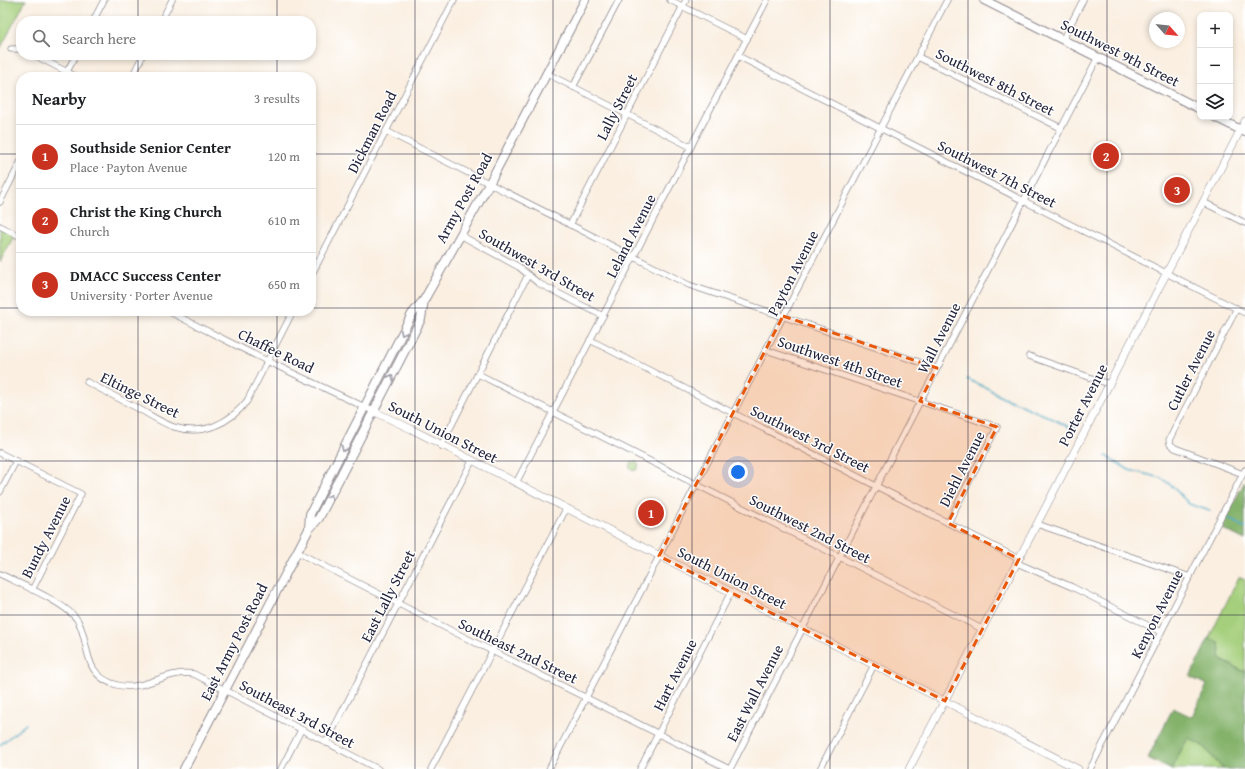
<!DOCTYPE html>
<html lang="en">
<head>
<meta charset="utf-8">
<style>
	:root { --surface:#fff; --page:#f6f6f6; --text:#202124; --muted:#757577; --line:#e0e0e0; --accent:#c8321e }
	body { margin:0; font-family:"Gentium Book Plus",serif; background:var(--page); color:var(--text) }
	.controls { position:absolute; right:12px; top:12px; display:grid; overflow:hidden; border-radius:8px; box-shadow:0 2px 6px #0003 }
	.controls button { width:36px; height:36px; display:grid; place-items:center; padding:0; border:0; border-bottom:1px solid var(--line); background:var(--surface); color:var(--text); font:20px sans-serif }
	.compass { position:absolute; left:1149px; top:12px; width:36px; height:36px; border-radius:50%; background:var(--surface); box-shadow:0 2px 6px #0003; rotate:117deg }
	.you { position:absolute; left:738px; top:472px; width:14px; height:14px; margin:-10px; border:3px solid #fff; border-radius:50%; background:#1a73e8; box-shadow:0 0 0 6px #1a73e833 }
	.badge { display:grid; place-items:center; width:26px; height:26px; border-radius:50%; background:var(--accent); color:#fff; font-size:13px; font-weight:700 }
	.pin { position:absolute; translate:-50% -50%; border:2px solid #fff; box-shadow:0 1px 4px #0006 }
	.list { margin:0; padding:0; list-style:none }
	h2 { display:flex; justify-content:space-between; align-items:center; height:52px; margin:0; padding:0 16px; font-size:17px }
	h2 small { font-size:13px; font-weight:400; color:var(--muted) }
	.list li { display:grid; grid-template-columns:26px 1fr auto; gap:12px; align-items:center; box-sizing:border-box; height:64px; padding:0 16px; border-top:1px solid var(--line) }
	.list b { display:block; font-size:15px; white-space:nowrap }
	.list p { margin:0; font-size:13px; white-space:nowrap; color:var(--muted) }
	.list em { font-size:13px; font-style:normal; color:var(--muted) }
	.icon { flex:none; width:22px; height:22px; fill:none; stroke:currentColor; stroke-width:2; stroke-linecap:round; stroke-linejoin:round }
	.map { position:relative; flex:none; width:1245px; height:769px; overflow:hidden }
	.search { position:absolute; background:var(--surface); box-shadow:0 2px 6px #0003; left:16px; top:16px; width:300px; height:44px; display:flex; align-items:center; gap:10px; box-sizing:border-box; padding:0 14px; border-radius:16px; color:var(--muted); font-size:15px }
	.panel { position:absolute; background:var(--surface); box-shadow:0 2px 6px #0003; left:16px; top:72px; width:300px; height:244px; border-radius:16px }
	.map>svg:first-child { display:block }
	.green { fill:#a5cf7b; stroke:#64785b }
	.forest { fill:#84b26b; stroke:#536a53 }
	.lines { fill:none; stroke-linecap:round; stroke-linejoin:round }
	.stream { stroke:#47a8c6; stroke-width:1.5 }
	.minor-casing { stroke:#8e888e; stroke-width:7 }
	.tertiary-casing { stroke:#8e888e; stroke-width:8 }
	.secondary-casing { stroke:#8e888e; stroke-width:10 }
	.minor { stroke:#fff; stroke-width:5.5 }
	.tertiary { stroke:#fff; stroke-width:7 }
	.secondary { stroke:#fff; stroke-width:8 }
	.oneway { stroke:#9c9ca7 }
	.marked { fill:#e8590c; fill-opacity:0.2; stroke:#e8590c; stroke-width:3; stroke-dasharray:8 5; stroke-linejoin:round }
	.grid { fill:none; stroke:#22223b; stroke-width:1; stroke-opacity:0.55 }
	.labels { text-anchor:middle; stroke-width:3; stroke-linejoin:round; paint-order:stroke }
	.street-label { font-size:15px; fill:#22223b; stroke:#fff }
</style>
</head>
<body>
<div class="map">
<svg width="1245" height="769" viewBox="0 0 1245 769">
	<rect width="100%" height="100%" fill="#fff"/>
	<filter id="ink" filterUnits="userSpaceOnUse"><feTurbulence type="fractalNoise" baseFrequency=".025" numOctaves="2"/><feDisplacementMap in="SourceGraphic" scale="8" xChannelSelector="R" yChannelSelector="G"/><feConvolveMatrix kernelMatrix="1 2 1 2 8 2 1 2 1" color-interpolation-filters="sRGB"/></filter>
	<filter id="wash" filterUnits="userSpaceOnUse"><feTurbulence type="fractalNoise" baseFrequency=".012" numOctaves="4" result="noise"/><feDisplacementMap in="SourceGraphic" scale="16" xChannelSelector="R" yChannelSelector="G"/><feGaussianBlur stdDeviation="0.9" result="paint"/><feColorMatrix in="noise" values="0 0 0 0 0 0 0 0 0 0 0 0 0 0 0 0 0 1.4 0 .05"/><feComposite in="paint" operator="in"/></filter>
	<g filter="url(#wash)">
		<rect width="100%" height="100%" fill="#faefe1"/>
		<!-- green -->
		<g class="green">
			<path d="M0,0h26l-26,49z"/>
			<path d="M0,226l15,8 -15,28z"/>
			<circle cx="634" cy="466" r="4.5"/>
			<path d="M1239,577l6,3v92l-24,-12 -2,-18 -10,-4z"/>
			<path d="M1188,737l15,9 20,23h-52z"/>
		</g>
		<!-- forest -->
		<g class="forest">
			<path d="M1245,481v59l-24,-12z"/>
			<path d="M1209,638l10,4 2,18 24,12v97h-22l-20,-23 -15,-8 -17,31h-1l-22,-11 25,-50 19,9 15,-32 -17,-8z"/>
		</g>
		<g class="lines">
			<!-- stream -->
			<g class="stream">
				<path d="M967,379l22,10 14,9 15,5 12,6 17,7 24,12 4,-1 5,-7"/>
				<path d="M1106,456l23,14 32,8 10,7 18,19 21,7"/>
				<path d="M1228,518l17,10"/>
				<path d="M0,745l26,-21"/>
			</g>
		</g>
	</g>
	<g filter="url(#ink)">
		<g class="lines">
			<defs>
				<g id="minor">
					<path d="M670,0l77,39"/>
					<path d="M93,21l11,-21"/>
					<path d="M161,21l11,-21"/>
					<path d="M1063,39l20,-39"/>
					<path d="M11,49h10"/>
					<path d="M34,55l43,22"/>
					<path d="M738,56l507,257"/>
					<path d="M918,57l143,71"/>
					<path d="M546,73l145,74"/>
					<path d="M64,77l12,-22"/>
					<path d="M132,77l11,-22"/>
					<path d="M573,87l46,-87"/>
					<path d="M386,131l303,154 248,83"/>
					<path d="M0,202l21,-41"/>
					<path d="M1203,202l42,21"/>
					<path d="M570,225l116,-225"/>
					<path d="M0,226l21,11"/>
					<path d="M460,235l59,32 19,16 65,33"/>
					<path d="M311,276l143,-276"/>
					<path d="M1237,308l-68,132 1,4 5,4 68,26"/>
					<path d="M168,311l99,50 106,50"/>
					<path d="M590,340l429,219"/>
					<path d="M766,350l231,77 -49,96"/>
					<path d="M1029,356l80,28"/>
					<path d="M478,374l504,255"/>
					<path d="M87,382c17,9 35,18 52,27 11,6 23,14 35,18 28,9 55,-3 73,-26l46,-90"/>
					<path d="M441,446l87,-171"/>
					<path d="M0,453l81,41 -49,96"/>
					<path d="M516,483l251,-483"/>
					<path d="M0,492l16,-31"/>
					<path d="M1037,524l153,53"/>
					<path d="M297,552l151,77 281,140"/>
					<path d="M1017,563l55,24 89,45"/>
					<path d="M0,574c20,10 67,29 78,47 13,24 3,54 39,64 27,7 50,-16 77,-11l184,95"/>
					<path d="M326,743l146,-282"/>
					<path d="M281,769l20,-39"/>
					<path d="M431,769l135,-260"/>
					<path d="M549,769l398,-769"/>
					<path d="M640,769l91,-177"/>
					<path d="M730,769l368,-712"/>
					<path d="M820,769l54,-104"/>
					<path d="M1090,769l155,-299"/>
				</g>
				<g id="tertiary">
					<path d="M373,411l38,18 667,340"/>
					<path d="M909,769l128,-245 208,-403"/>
				</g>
				<g id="secondary">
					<path d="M984,0l216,109"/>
					<path d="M1215,117l30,15"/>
					<path d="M309,529l1,-15 102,-200 11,-13"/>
					<path d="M184,769l125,-240 10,-11 102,-199 3,-19 65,-116 96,-184"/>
				</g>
			</defs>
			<!-- minor casing -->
			<use href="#minor" class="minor-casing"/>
			<!-- tertiary casing -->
			<use href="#tertiary" class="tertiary-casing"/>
			<!-- secondary casing -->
			<use href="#secondary" class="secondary-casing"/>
			<!-- minor -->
			<use href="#minor" class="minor"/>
			<!-- tertiary -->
			<use href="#tertiary" class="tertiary"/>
			<!-- secondary -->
			<use href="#secondary" class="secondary"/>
		</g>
		<!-- one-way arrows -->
		<defs><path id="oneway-chevron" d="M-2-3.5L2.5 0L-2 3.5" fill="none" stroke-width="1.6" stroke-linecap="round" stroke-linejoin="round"/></defs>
		<g class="oneway">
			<use href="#oneway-chevron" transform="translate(403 333) rotate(117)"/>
			<use href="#oneway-chevron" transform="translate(391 377) rotate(-63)"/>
			<use href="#oneway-chevron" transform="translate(344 449) rotate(117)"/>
			<use href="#oneway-chevron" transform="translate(330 497) rotate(-63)"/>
		</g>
	</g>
	<!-- marked area -->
	<path class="marked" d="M783,316l154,52 -17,33 77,26 -49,96 71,36 -74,142 -286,-145z"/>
	<!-- grid -->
	<path class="grid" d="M138,0v21M277,0v21M415,0v769M553,0v769M692,0v769M830,0v769M968,0v769M1107,0v769M138,55v22M277,55v22M0,154h21M311,154h934M0,308h21M311,308h934M138,311v458M277,311v458M0,461h1245M0,615h1245"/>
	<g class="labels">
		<!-- street labels -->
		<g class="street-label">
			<text transform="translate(1120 53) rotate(27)" y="5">Southwest 9th Street</text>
			<text transform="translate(995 82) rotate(27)" y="5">Southwest 8th Street</text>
			<text transform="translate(617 107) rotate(-63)" y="5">Lally Street</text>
			<text transform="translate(372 132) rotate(-63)" y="5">Dickman Road</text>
			<text transform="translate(997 174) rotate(27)" y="5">Southwest 7th Street</text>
			<text transform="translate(464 198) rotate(-61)" y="5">Army Post Road</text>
			<text transform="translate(631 236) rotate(-63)" y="5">Leland Avenue</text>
			<text transform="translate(537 265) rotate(30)" y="5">Southwest 3rd Street</text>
			<text transform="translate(793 273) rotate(-63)" y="5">Payton Avenue</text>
			<text transform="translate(939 338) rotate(-63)" y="5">Wall Avenue</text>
			<text transform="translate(276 351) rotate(26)" y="5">Chaffee Road</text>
			<text transform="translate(840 362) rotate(19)" y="5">Southwest 4th Street</text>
			<text transform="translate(1191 370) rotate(-63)" y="5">Cutler Avenue</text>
			<text transform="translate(140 395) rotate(26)" y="5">Eltinge Street</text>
			<text transform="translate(1083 405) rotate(-63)" y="5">Porter Avenue</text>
			<text transform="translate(443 432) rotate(27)" y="5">South Union Street</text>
			<text transform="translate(810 439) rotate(27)" y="5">Southwest 3rd Street</text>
			<text transform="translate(962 469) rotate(-63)" y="5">Diehl Avenue</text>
			<text transform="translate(810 529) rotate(27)" y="5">Southwest 2nd Street</text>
			<text transform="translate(46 537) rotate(-63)" y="5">Bundy Avenue</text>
			<text transform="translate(732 578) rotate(27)" y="5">South Union Street</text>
			<text transform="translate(388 596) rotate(-63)" y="5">East Lally Street</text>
			<text transform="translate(1157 614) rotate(-63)" y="5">Kenyon Avenue</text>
			<text transform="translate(234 642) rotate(-63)" y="5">East Army Post Road</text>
			<text transform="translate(518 651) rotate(26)" y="5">Southeast 2nd Street</text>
			<text transform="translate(675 675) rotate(-63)" y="5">Hart Avenue</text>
			<text transform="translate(755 693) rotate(-63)" y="5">East Wall Avenue</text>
			<text transform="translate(297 714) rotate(28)" y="5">Southeast 3rd Street</text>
		</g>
	</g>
</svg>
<div class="controls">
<button>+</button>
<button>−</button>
<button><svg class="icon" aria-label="layers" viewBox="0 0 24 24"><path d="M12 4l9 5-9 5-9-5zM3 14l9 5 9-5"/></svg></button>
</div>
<svg class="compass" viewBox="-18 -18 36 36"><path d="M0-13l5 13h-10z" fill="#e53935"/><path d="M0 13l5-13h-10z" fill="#757577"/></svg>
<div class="you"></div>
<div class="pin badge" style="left:651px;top:513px">1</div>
<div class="pin badge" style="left:1106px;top:156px">2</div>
<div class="pin badge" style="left:1177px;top:190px">3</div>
<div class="search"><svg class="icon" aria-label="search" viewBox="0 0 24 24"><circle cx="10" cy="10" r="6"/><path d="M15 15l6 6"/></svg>Search here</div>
<section class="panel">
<h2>Nearby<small>3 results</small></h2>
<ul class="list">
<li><span class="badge">1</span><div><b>Southside Senior Center</b><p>Place · Payton Avenue</p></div><em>120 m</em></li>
<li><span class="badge">2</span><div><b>Christ the King Church</b><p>Church</p></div><em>610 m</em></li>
<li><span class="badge">3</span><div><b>DMACC Success Center</b><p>University · Porter Avenue</p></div><em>650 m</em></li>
</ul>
</section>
</div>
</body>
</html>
